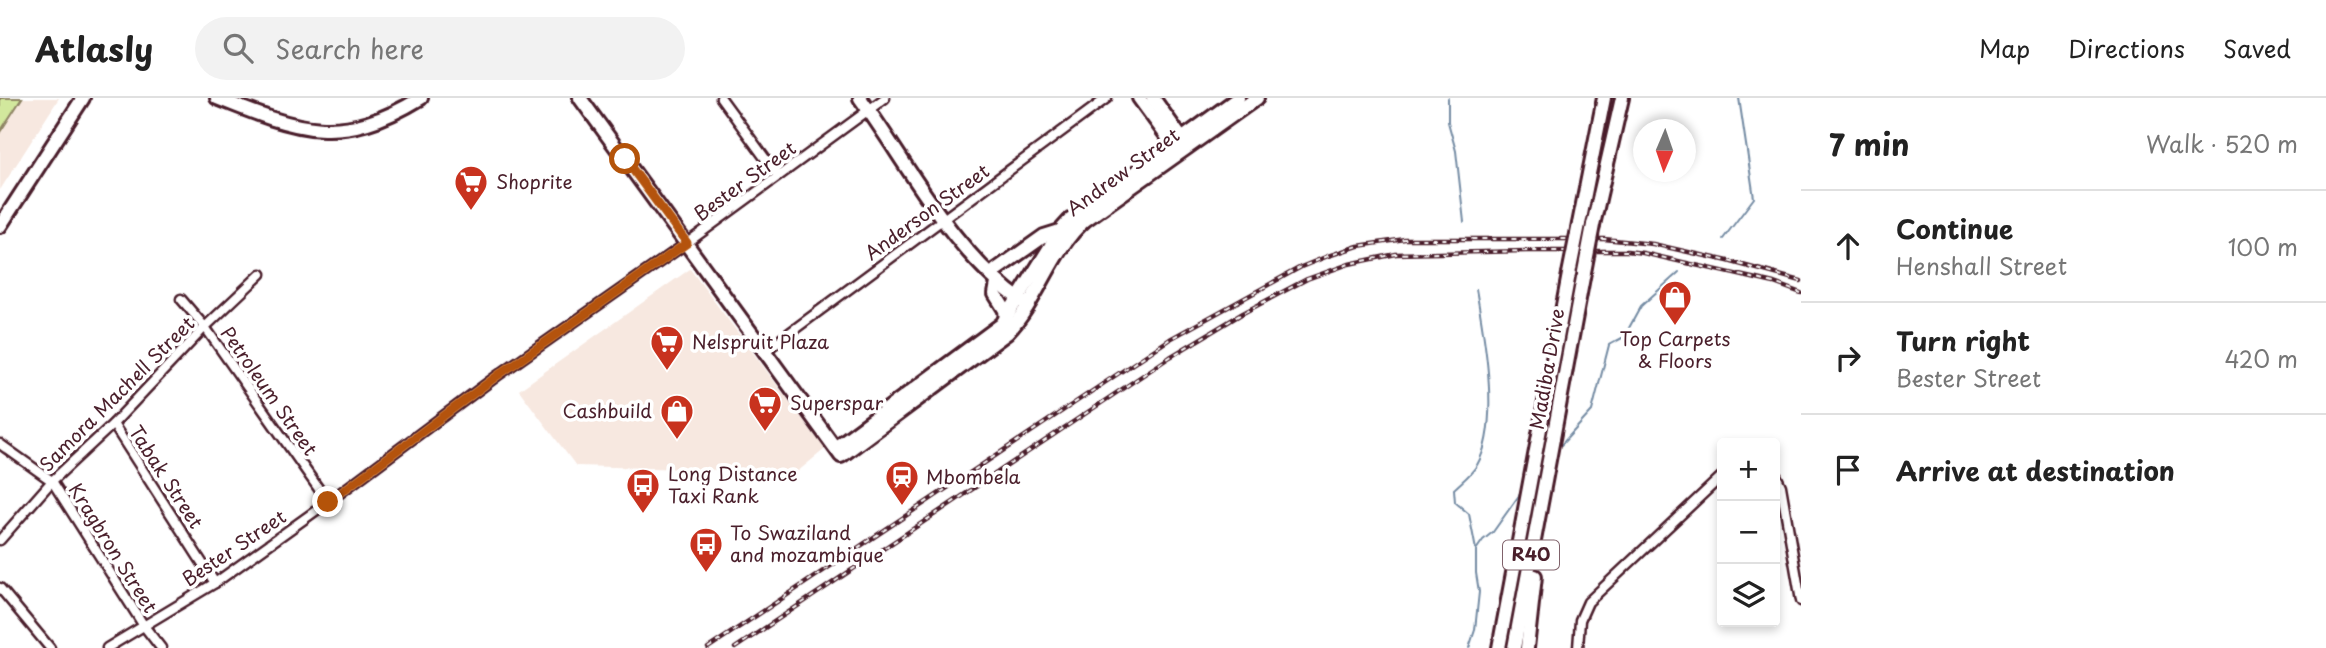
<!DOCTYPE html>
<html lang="en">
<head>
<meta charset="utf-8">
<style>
	:root { --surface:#fff; --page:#f2f2f2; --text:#222; --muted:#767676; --line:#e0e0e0 }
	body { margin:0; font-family:"Playpen Sans",sans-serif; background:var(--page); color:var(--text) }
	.controls { position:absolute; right:21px; bottom:21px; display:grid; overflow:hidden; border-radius:7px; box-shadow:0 4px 10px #0003 }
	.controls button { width:63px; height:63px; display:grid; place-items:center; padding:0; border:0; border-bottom:2px solid var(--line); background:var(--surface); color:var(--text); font:35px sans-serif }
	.compass { position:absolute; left:1633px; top:21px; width:63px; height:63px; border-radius:50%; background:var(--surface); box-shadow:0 4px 10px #0003; rotate:182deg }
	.stop { position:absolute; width:21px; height:21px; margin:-16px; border:5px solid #b45309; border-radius:50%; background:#fff }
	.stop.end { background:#b45309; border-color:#fff; box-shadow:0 2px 7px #0008 }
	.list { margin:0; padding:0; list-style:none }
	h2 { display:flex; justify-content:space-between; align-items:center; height:91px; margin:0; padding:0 28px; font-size:30px }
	h2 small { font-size:23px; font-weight:400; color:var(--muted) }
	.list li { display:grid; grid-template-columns:46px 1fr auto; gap:21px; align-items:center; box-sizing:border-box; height:112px; padding:0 28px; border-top:2px solid var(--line) }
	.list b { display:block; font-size:26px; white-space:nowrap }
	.list p { margin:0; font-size:23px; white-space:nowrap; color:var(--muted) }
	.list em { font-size:23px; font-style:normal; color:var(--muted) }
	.icon { flex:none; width:38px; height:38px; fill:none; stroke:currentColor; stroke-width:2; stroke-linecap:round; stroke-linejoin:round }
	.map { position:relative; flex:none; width:1801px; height:550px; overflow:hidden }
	header { display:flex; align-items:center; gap:42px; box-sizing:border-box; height:98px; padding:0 35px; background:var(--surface); border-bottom:2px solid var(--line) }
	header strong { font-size:33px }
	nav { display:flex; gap:38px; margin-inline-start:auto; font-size:24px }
	.search { width:490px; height:63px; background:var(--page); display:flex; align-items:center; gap:18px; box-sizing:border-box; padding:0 24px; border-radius:38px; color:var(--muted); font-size:26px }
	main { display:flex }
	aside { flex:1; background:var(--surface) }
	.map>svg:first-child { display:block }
	.built { fill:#f7e8e0 }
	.green { fill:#d2e89d; stroke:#8e8464; stroke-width:2 }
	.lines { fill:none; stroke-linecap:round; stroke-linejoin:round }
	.stream { stroke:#758ca4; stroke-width:2 }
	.street-casing { stroke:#4a1f2b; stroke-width:13 }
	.secondary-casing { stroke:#4a1f2b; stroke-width:18 }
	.primary-casing { stroke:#4a1f2b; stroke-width:18 }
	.street { stroke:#fff; stroke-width:8 }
	.secondary { stroke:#fff; stroke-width:12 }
	.primary { stroke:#fff; stroke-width:12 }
	.rail-casing { stroke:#4a1f2b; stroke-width:4.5 }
	.rail { stroke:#fff; stroke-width:2; stroke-dasharray:5; stroke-linecap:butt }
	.primary-bridge-casing { stroke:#4a1f2b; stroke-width:18; stroke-linecap:butt }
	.primary-bridge { stroke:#fff; stroke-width:12 }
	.route { stroke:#b45309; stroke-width:9 }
	.labels { text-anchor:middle; stroke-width:7; stroke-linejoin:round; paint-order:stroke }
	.shield { fill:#fff; stroke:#80626b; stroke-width:2 }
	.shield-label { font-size:18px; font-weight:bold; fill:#4a1f2b }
	.street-label { font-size:19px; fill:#4a1f2b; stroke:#fff }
	.poi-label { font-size:19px; fill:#4a1f2b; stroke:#fff; text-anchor:start }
</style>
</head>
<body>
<header>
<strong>Atlasly</strong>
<div class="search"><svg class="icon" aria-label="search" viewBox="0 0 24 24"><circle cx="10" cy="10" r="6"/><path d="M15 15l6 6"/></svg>Search here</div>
<nav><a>Map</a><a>Directions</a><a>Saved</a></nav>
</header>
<main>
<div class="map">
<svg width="1801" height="550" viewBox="0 0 1801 550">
	<rect width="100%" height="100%" fill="#fff"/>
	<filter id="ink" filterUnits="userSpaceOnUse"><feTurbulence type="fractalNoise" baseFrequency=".0143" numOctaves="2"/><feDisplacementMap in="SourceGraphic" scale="14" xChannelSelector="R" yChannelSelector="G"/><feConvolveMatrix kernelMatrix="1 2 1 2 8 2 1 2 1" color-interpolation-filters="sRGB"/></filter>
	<g filter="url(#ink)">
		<!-- built -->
		<g class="built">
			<path d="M0,0h59l-59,92z"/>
			<path d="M690,171l135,180 -28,23 -221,-6 -57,-76z"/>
		</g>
		<!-- green -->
		<path class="green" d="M0,0h22l-22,34z"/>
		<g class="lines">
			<!-- stream -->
			<g class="stream">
				<path d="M1448,0v24l8,29 8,71"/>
				<path d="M1723,141l31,-41 -15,-100"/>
				<path d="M1561,347l31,-34 17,-66 15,-8 17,-31 38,-34"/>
				<path d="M1476,452l-7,-36 -14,-12 -1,-13c7,-7 18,-15 23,-24 24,-41 7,-130 -1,-176"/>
				<path d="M1469,550l6,-18 4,-38 -3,-19v-23l7,-10 10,-8 27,-38"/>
			</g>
			<defs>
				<g id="street">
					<path d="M721,0l57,78"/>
					<path d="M181,201l24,28 123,175"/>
					<path d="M765,253l342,-253"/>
					<path d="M113,326l102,159"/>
					<path d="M0,346l52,37 92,145 17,22"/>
					<path d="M1775,375l6,13 20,115"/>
					<path d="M0,442l52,-59 61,-57 92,-97 56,-53"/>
					<path d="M0,490l50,60"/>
					<path d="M107,550l108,-65 113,-81 169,-126 190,-133 198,-145"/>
					<path d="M1578,550l2,-28 8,-18 134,-126"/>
				</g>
				<g id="secondary">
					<path d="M580,0l261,358 166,-123c32,-33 43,-82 78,-113l172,-122"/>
					<path d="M860,0c50,69 92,154 163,204"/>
					<path d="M1139,0l38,52"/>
					<path d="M1153,0l34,48"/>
					<path d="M0,128l83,-128"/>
					<path d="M996,172l48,-34 16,-5"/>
					<path d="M997,185l-2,11 10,16 1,10"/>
					<path d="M836,349l166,-123 58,-93 10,-11 168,-122"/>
				</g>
				<g id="primary">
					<path d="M217,0c82,33 124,49 204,0"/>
					<path d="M1579,126l25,-126"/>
					<path d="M1593,127l29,-127"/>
					<path d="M1499,550l70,-374"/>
					<path d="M1514,550l70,-376"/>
					<path d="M1527,550l8,-72"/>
				</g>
			</defs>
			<!-- street casing -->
			<use href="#street" class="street-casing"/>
			<!-- secondary casing -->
			<use href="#secondary" class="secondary-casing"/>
			<!-- primary casing -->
			<use href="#primary" class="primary-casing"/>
			<!-- street -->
			<use href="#street" class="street"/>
			<!-- secondary -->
			<use href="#secondary" class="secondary"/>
			<!-- primary -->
			<use href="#primary" class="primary"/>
			<defs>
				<g id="rail">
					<path d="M708,550l462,-309 131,-72 27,-11 30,-10 47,-7h199l49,5 75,17 73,20"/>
					<path d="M735,550l435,-291 73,-44 64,-34 42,-15 47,-10 130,-3h101l16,2 131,30 27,10"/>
				</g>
			</defs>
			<!-- rail casing -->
			<use href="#rail" class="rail-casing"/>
			<!-- rail -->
			<use href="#rail" class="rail"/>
			<defs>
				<g id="primary-bridge">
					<path d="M1584,174l9,-47"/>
					<path d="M1569,176l10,-50"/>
				</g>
			</defs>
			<!-- primary-bridge casing -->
			<use href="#primary-bridge" class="primary-bridge-casing"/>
			<!-- primary-bridge -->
			<use href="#primary-bridge" class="primary-bridge"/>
		</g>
	</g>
	<g class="lines" filter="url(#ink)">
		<!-- route -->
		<path class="route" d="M328,404l169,-126 190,-133 -62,-84"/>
	</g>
	<!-- icons -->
	<defs>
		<symbol id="supermarket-pin" viewBox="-11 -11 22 30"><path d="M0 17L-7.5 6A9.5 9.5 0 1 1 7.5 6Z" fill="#c8321e" stroke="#fff"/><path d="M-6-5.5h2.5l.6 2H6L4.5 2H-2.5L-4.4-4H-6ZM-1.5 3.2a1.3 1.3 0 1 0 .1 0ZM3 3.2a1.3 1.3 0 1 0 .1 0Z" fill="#fff"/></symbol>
		<symbol id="shop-pin" viewBox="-11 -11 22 30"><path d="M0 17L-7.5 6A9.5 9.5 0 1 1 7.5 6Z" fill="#c8321e" stroke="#fff"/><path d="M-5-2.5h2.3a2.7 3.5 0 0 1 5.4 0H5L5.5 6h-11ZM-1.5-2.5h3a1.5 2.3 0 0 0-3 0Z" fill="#fff"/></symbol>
		<symbol id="station-pin" viewBox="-11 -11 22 30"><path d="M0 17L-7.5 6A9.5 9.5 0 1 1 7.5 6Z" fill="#c8321e" stroke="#fff"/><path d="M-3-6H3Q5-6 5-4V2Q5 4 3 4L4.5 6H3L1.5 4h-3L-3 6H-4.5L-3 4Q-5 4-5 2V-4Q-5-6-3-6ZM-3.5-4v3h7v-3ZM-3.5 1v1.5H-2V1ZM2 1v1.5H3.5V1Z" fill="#fff"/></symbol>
		<symbol id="bus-pin" viewBox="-11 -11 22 30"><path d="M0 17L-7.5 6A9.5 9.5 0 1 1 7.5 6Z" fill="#c8321e" stroke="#fff"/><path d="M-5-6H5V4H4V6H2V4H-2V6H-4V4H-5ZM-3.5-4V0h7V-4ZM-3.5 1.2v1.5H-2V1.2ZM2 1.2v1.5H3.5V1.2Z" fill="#fff"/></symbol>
	</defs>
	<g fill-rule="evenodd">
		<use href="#supermarket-pin" x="452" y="65" width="38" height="52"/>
		<use href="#shop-pin" x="1656" y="180" width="38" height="52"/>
		<use href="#supermarket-pin" x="648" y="225" width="38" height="52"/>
		<use href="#supermarket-pin" x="746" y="286" width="38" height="52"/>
		<use href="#shop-pin" x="658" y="294" width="38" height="52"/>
		<use href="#station-pin" x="883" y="360" width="38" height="52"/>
		<use href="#bus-pin" x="624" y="368" width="38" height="52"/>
		<use href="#bus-pin" x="687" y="427" width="38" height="52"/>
	</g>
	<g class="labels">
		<!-- shield labels -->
		<rect class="shield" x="1503" y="442.5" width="56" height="29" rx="5"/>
		<g class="shield-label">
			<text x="1531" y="463">R40</text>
		</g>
		<!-- street labels -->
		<g class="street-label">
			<text transform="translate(1123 74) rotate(-36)" y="7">Andrew Street</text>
			<text transform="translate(745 83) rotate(-36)" y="7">Bester Street</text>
			<text transform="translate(927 114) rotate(-36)" y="7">Anderson Street</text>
			<text transform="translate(1547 271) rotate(-80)" y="7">Madiba Drive</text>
			<text transform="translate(269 293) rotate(55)" y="7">Petroleum Street</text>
			<text transform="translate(117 296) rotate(-45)" y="7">Samora Machell Street</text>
			<text transform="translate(166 379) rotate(57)" y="7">Tabak Street</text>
			<text transform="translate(113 450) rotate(58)" y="7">Kragbron Street</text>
			<text transform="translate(234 450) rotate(-34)" y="7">Bester Street</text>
		</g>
		<!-- poi labels -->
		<g class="poi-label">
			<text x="496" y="91">Shoprite</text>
			<text x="1675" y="248" text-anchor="middle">Top Carpets<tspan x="1675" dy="22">&amp; Floors</tspan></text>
			<text x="692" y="251">Nelspruit Plaza</text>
			<text x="790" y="312">Superspar</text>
			<text x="652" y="320" text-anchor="end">Cashbuild</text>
			<text x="668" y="383">Long Distance<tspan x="668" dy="22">Taxi Rank</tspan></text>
			<text x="926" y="386">Mbombela</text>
			<text x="730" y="442">To Swaziland<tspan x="730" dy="22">and mozambique</tspan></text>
		</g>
	</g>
</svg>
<div class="controls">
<button>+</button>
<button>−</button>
<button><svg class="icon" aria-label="layers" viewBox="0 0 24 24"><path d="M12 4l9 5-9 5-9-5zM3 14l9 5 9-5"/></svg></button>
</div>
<svg class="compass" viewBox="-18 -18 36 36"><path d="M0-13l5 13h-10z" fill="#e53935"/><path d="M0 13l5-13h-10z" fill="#767676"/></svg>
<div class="stop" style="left:625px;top:61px"></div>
<div class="stop end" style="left:328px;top:404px"></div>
</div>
<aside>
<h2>7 min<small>Walk · 520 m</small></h2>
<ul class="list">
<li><svg class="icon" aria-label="ahead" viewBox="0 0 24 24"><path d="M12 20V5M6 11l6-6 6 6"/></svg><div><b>Continue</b><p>Henshall Street</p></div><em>100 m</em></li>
<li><svg class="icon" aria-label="right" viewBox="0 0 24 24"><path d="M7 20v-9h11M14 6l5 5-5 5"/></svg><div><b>Turn right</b><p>Bester Street</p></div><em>420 m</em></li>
<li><svg class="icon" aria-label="arrive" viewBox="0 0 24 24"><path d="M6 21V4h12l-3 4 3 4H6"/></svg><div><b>Arrive at destination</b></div></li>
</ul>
</aside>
</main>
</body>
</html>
